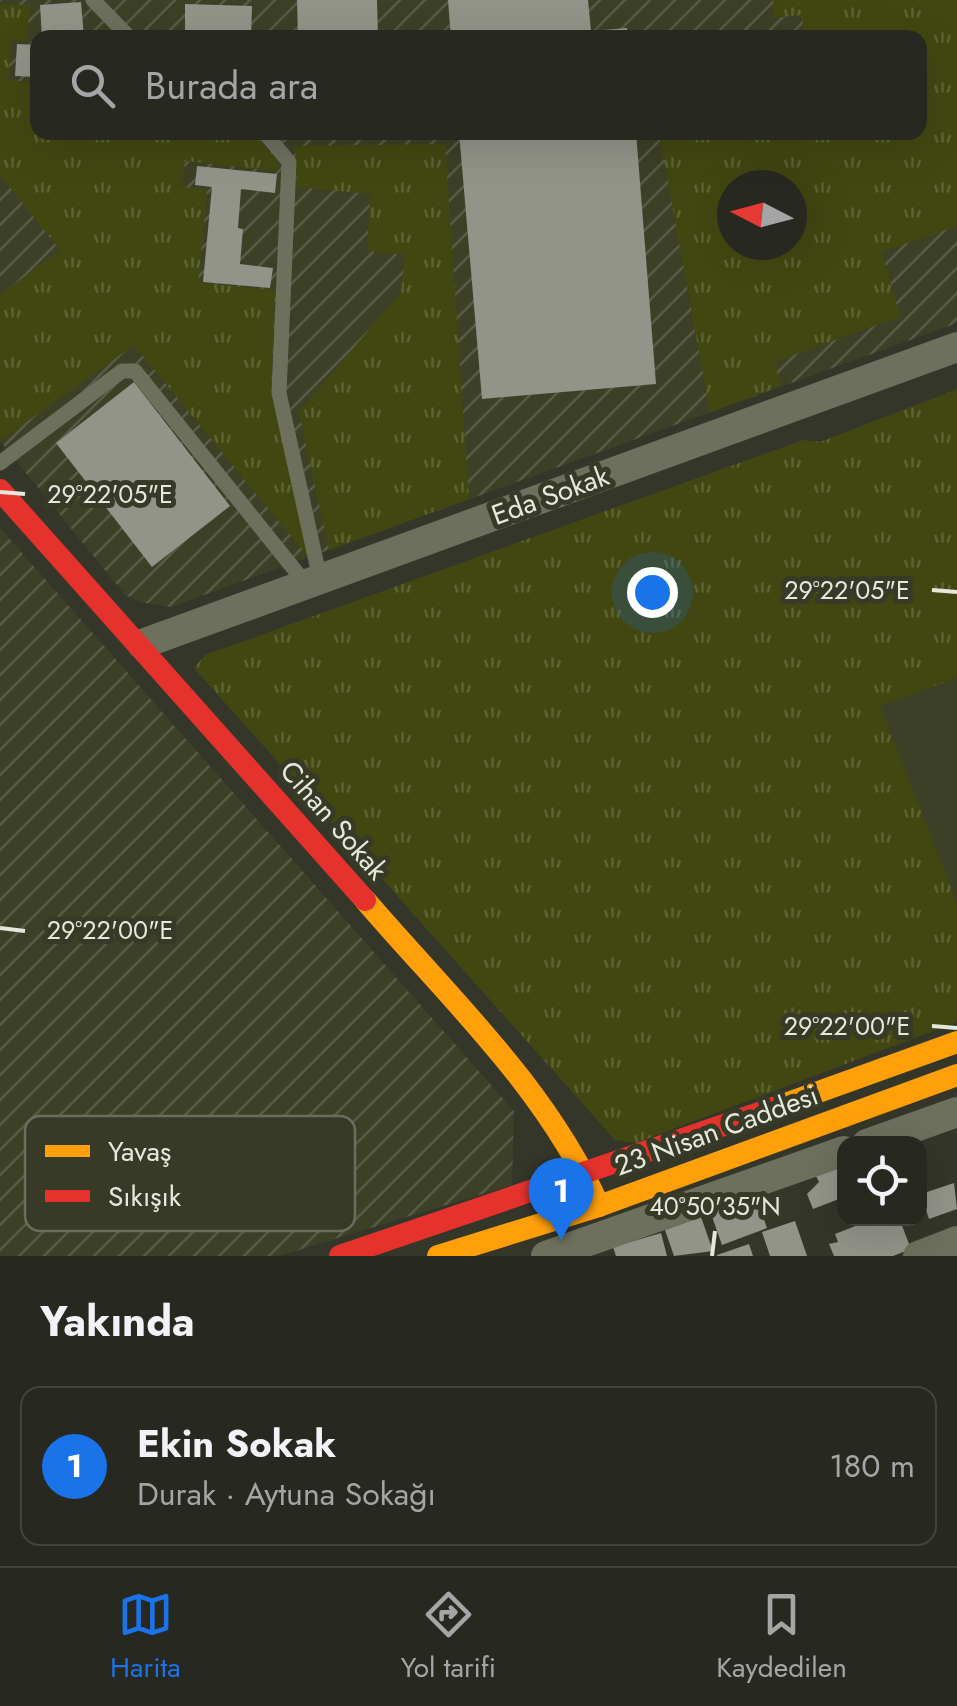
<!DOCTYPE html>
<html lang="tr">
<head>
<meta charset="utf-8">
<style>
	:root { --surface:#272820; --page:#2f3029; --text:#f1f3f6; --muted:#a4a6a5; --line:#43443e; --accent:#1a73e8 }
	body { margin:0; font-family:Jost,sans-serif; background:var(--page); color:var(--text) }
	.controls { position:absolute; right:30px; bottom:30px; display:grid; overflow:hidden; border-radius:20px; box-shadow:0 10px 40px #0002 }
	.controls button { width:90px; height:90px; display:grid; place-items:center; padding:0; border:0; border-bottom:2px solid var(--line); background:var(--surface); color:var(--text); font:50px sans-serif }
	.compass { position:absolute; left:717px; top:170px; width:90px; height:90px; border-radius:50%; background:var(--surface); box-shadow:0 10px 40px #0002; rotate:276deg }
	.you { position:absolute; left:652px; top:592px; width:35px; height:35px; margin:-25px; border:8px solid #fff; border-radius:50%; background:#1a73e8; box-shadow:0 0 0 15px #1a73e833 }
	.badge { display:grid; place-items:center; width:65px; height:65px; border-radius:50%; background:var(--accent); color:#fff; font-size:32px; font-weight:700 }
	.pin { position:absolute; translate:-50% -82px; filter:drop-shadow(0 2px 5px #0008) }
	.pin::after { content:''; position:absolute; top:52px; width:35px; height:30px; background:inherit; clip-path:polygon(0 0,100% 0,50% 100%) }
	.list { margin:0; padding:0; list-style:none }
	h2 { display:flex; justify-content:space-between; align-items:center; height:130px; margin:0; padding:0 40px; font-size:42px }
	h2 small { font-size:32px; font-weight:400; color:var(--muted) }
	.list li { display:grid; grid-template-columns:65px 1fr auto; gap:30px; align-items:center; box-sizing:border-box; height:160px; margin:0 20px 20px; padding:0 20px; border:2px solid var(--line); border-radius:20px }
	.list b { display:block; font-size:38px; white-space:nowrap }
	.list p { margin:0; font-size:32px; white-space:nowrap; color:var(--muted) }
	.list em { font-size:32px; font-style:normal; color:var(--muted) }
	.icon { flex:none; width:55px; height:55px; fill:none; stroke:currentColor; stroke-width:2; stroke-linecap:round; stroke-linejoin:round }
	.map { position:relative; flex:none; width:957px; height:1256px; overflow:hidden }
	.search { position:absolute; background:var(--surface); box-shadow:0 10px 40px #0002; left:30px; right:30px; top:30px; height:110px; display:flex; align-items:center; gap:25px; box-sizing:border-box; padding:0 35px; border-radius:20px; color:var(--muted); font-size:38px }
	.sheet { height:310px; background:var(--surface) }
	nav { display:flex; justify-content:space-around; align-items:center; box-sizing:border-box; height:140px; border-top:2px solid var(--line); background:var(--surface); font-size:28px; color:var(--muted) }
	nav a { display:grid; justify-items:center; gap:5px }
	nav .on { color:var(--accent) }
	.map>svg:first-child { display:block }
	.built { fill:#3c4027 }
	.industrial { fill:url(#industrial-furrows); fill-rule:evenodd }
	.grass { fill:url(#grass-tufts); fill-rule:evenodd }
	.building { fill:#929389 }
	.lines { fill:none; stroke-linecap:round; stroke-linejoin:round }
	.lane { stroke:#6d705d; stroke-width:15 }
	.street { stroke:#6d705d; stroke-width:30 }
	.slow { stroke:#ff9f0a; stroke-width:22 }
	.jam { stroke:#e5322d; stroke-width:22 }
	.ticks { fill:none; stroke:#e6e8dc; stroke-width:4 }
	.labels { text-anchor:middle; stroke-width:10; stroke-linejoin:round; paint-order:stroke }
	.street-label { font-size:28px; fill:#e6e8dc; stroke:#373a26 }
	.key { fill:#373a26; stroke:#6c6e5d; stroke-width:2.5 }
	.key-label { font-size:28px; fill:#e6e8dc }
	.ticks-label { font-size:25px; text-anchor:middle; fill:#e6e8dc; stroke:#373a26; stroke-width:10; stroke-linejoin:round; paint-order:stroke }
</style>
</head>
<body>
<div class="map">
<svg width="957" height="1256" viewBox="0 0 957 1256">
	<defs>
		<pattern id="industrial-furrows" width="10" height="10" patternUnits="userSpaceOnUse" patternTransform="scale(2.5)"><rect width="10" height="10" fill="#3c4027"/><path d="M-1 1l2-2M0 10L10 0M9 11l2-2" fill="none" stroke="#585c46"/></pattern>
		<pattern id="grass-tufts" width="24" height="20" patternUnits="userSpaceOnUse" patternTransform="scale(2.5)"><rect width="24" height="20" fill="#424711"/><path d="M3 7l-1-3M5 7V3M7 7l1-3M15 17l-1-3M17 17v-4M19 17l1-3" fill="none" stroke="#5d6233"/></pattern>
	</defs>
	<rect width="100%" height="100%" fill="#34362a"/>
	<!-- built -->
	<path class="built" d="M957,678v225l-78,-197z"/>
	<!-- industrial -->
	<g class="industrial">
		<path d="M0,0h957v323l-786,284 -31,-5 -15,-7 -125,-154zM38,38h882v94h-882zM732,185h60v60h-60z"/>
		<path d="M0,528l514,583 -2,74 -233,71h-279z"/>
	</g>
	<!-- grass -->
	<g class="grass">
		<path d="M773,0h184v226l-75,26 18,65 -126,45 7,24 -71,26 -50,-273 48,-7h212v-94l-114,-1 -5,-22 -26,3zM792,185v60h-60v-60z"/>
		<path d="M4,4l26,1 -3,36 -16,-1 -3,40 29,3 1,49 155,6 1,-5h58l26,28 -1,10 -92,-10 -3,26 25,3 -9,93 77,7 -4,99 37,168 -174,-212 -134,96v-146l60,-45 -60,-75v-168z"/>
		<path d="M445,144l24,355 -140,51 -30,-138 102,-120 4,-37 -38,-4 3,-57 -73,-7 -2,-41z"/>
		<path d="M957,389v289l-77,28 77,197v119l-321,121 -21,-3 -421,-472 11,-13 598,-215 17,2z"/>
	</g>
	<!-- building -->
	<g class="building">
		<path d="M297,0h80l1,38h-80z"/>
		<path d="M448,0h140l3,31 36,-3 1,10h-177z"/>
		<path d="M81,2l3,36h-42l-2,-33z"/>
		<path d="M185,4l67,2 -1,32h-66z"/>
		<path d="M17,44l21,1 -2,32 -21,-1z"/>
		<path d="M459,132h177l20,252 -174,15z"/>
		<path d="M197,166l80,8 -2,19 -34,-4 -3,39 5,1 -3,35 33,4 -3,20 -67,-6 9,-95 -17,-2z"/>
		<path d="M134,382l96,124 -78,61 -96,-124z"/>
		<path d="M844,1166v31l-31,12 -6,-15 12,-12 -3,-6z"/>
		<path d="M954,1183l3,26 -28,10 -8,-25z"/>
		<path d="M755,1194l12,34 -45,17 -12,-34z"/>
		<path d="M701,1217l12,34 -39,5 -9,-26z"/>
		<path d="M876,1218h23l12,31 -18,7h-59l-5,-12 9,-2 -3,-8z"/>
		<path d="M795,1221l12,35h-37l-8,-24z"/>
		<path d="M661,1233l6,23h-51l-3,-9z"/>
		<path d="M749,1244l4,12h-36v-1z"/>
	</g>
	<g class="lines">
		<!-- lane -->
		<g class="lane">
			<path d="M93,0l37,38"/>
			<path d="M264,132l25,30 -10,231 41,186"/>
			<path d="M0,463l122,-92h13l171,213"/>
		</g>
		<!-- street -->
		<g class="street">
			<path d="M142,644l815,-297"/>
			<path d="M867,1144l90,-32"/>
			<path d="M546,1256l298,-105"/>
			<path d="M918,1256l39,-15"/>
		</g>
		<!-- slow -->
		<g class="slow">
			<path d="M365,900c84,98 181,187 234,306"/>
			<path d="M774,1108l183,-66"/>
			<path d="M438,1256l161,-50 358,-131"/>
		</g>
		<!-- jam -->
		<g class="jam">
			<path d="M0,490l365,410"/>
			<path d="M340,1256l434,-148"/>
		</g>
	</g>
	<!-- ticks -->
	<path class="ticks" d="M0,492l25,2M932,590l25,2M0,928l25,3M932,1026l25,2M712,1256l3,-25"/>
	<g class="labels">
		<!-- street labels -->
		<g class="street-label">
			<text transform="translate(550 495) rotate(-20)" y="10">Eda Sokak</text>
			<text transform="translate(334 820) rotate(49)" y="10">Cihan Sokak</text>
			<text transform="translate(716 1130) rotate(-20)" y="10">23 Nisan Caddesi</text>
		</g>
	</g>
	<!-- legend -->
	<rect x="25" y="1116" width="330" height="115" rx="15" class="key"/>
	<rect x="45" y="1145" width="45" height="12" fill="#ff9f0a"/>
	<rect x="45" y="1190" width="45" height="12" fill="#e5322d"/>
	<g class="key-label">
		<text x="108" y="1161">Yavaş</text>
		<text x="108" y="1206">Sıkışık</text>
	</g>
	<g class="ticks-label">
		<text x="110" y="503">29°22'05"E</text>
		<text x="847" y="599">29°22'05"E</text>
		<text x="110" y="939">29°22'00"E</text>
		<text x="847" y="1035">29°22'00"E</text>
		<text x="715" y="1215">40°50'35"N</text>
	</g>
</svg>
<div class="controls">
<button><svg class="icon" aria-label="locate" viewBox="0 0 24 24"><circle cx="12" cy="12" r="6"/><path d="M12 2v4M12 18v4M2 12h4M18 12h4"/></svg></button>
</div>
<svg class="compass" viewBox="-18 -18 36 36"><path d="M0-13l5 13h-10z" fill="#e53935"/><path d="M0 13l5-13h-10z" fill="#a4a6a5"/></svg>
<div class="you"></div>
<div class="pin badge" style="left:561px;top:1240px">1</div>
<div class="search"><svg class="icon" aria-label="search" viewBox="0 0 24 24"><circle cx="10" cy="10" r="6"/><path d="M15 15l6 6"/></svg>Burada ara</div>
</div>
<section class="sheet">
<h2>Yakında<small></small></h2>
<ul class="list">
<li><span class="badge">1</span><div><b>Ekin Sokak</b><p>Durak · Aytuna Sokağı</p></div><em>180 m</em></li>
</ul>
</section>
<nav>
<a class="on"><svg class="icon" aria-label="map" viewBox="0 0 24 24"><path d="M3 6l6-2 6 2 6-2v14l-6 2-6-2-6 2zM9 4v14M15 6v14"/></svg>Harita</a>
<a><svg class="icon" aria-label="directions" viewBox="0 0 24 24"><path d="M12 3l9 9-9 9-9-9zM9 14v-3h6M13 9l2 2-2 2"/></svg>Yol tarifi</a>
<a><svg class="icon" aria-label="saved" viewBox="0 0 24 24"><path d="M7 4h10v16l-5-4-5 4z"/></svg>Kaydedilen</a>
</nav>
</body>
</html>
